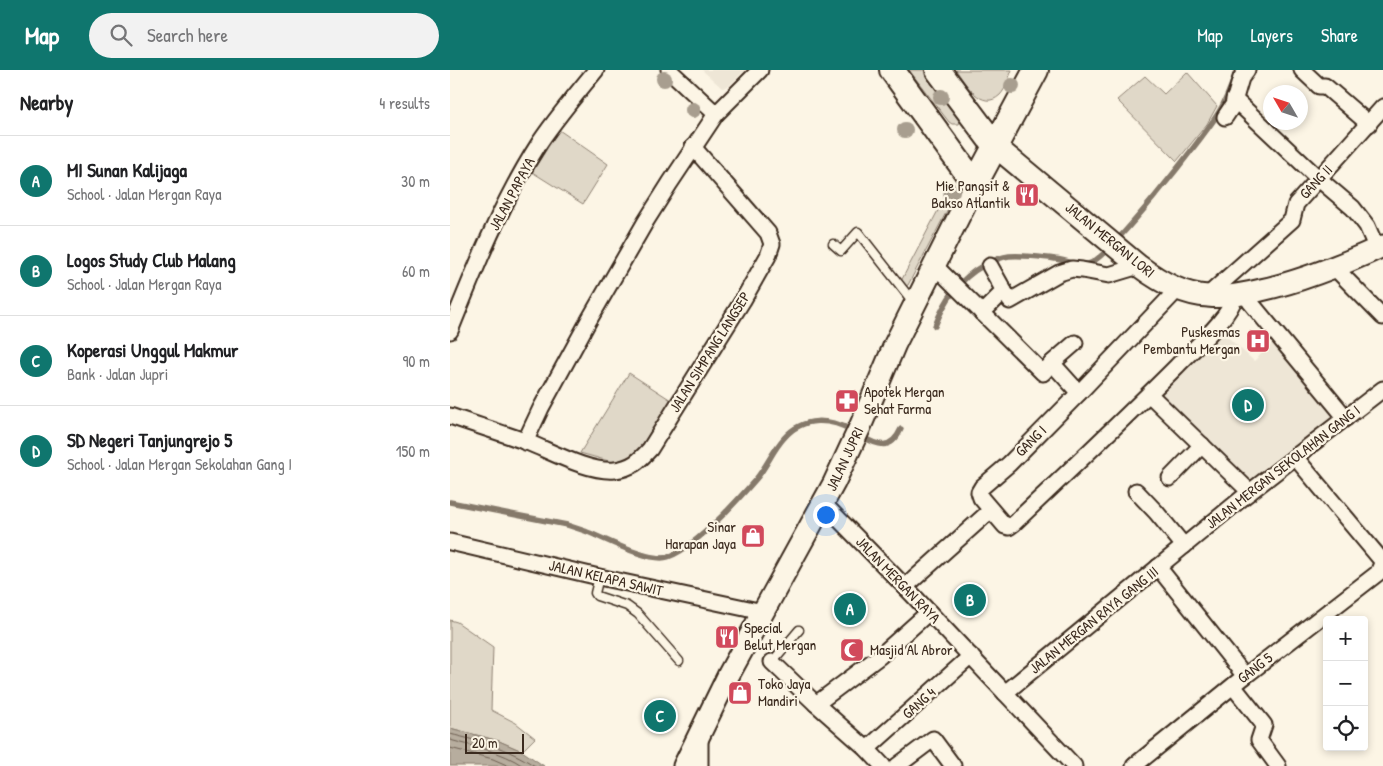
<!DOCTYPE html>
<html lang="en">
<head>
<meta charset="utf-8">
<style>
	:root { --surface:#fff; --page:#f2f2f2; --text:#202124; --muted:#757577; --line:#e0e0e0; --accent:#0f766e }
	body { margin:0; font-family:"Patrick Hand",sans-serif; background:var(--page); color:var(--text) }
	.controls { position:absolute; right:15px; bottom:15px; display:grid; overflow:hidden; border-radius:5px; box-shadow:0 2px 8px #0003 }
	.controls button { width:45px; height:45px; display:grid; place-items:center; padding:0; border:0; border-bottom:1px solid var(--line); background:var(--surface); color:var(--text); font:25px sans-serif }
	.compass { position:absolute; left:813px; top:15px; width:45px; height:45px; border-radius:50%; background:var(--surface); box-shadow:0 2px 8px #0003; rotate:309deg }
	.scale { position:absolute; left:15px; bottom:12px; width:59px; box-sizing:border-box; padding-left:5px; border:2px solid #3b2a1e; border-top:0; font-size:14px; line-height:18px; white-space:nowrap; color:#3b2a1e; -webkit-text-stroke:4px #fcf5e5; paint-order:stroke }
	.you { position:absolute; left:375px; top:444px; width:18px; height:18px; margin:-12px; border:4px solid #fff; border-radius:50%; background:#1a73e8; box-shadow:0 0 0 8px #1a73e833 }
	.badge { display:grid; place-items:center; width:32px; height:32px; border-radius:50%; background:var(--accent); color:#fff; font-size:16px; font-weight:700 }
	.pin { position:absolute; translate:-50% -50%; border:2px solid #fff; box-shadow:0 1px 5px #0006 }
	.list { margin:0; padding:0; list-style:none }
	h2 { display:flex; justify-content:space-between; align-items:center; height:65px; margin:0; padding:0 20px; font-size:21px }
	h2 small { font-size:16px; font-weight:400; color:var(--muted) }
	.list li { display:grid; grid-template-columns:32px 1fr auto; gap:15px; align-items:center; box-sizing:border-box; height:90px; padding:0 20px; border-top:1px solid var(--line) }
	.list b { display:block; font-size:19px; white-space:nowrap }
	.list p { margin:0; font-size:16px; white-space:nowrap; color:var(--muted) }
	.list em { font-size:16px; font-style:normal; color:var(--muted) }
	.icon { flex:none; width:28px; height:28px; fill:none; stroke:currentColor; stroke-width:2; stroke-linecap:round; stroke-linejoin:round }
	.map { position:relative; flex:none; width:933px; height:696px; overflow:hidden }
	header { display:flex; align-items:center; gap:30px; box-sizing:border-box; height:70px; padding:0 25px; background:var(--accent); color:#fff }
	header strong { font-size:24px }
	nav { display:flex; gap:28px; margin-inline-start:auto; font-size:18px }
	.search { width:350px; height:45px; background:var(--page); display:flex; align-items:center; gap:12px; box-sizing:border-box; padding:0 18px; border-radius:28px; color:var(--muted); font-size:19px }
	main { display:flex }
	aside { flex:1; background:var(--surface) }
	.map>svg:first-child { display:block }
	.built { fill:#eee6d6 }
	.green { fill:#e0d8c8; stroke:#8e8173 }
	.water { fill:#b7ad9e; stroke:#85796b }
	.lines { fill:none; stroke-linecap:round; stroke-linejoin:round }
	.shore { stroke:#6d5e51; stroke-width:1 }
	.stream { stroke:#85796b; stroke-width:5.5 }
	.lane-casing { stroke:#3b2a1e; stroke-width:11 }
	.street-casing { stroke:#3b2a1e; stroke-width:19 }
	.secondary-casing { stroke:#3b2a1e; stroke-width:25 }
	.primary-casing { stroke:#3b2a1e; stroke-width:28 }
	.lane { stroke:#fcf5e5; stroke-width:8 }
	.street { stroke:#fcf5e5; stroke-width:15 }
	.secondary { stroke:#fcf5e5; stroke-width:21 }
	.primary { stroke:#fcf5e5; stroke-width:24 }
	.tree { fill:#a89e8f }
	.labels { text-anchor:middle; stroke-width:4.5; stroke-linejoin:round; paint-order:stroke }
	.street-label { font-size:15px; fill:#3b2a1e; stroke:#fcf5e5 }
	.poi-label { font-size:15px; fill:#3b2a1e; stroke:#fcf5e5; text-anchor:start }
</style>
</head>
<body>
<header>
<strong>Map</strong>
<div class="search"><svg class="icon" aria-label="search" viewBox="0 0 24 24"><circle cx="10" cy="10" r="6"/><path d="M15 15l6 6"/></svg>Search here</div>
<nav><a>Map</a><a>Layers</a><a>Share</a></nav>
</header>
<main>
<aside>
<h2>Nearby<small>4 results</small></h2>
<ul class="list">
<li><span class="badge">A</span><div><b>MI Sunan Kalijaga</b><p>School · Jalan Mergan Raya</p></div><em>30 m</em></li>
<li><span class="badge">B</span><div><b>Logos Study Club Malang</b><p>School · Jalan Mergan Raya</p></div><em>60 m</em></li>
<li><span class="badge">C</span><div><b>Koperasi Unggul Makmur</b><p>Bank · Jalan Jupri</p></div><em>90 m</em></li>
<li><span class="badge">D</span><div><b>SD Negeri Tanjungrejo 5</b><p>School · Jalan Mergan Sekolahan Gang I</p></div><em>150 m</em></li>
</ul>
</aside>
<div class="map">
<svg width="933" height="696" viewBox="0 0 933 696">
	<rect width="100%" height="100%" fill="#fcf5e5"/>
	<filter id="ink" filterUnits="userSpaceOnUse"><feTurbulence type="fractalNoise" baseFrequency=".02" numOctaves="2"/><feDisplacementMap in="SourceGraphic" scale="10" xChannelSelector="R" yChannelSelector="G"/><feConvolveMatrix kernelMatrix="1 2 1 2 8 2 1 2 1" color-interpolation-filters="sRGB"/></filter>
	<g filter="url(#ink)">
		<!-- built -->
		<g class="built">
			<path d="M252,0h43l-16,16 -7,2z"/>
			<path d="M769,259l35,32 22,-21 63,76 -92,69 -90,-91z"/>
		</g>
		<!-- green -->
		<g class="green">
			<path d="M459,0h19l33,49 -2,5h-7l-3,-2z"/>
			<path d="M506,0h56c-3,7 -6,19 -12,25 -18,17 -35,-12 -44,-25z"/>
			<path d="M737,2l30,34 -10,18 -30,37 -60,-61 28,-24 19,18z"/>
			<path d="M109,60l49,34 -25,40 -51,-32z"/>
			<path d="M494,119l7,9 -2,9 -41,78 -2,1 -6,-3 44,-84z"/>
			<path d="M179,303l42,27 -36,56 -19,7 -36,-10z"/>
			<path d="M0,550l7,2 36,25 -2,63 25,13 19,15 -13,13 -23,-10 -49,-13z"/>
		</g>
		<!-- water -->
		<path class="water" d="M0,658l49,13 23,10 22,15h-94z"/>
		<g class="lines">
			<!-- shore -->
			<g class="shore">
				<path d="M0,664c32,8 56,13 85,32"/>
				<path d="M0,670c25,7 52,11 73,26"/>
				<path d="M0,678l43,11 16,7"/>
			</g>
			<!-- stream -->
			<g class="stream">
				<path d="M485,256c10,-26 24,-47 49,-61 8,-4 16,-8 25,-9 11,-1 34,1 46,3 10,1 23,7 33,5 19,-3 118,-130 131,-152 8,-13 13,-28 18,-42"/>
				<path d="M411,366c17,10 30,15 40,-7"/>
				<path d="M0,432l117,23c6,2 12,4 18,6 19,7 64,32 83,26 28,-10 69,-56 88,-78 11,-13 17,-29 28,-41 19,-22 46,-20 69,-7"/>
			</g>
			<defs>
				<g id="lane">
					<path d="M383,174l8,7 17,-19 55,70"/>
					<path d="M149,507l-4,16 2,3 30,10 11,8 41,47"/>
					<path d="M322,592l27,-32"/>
				</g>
				<g id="street">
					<path d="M219,0l47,44"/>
					<path d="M852,0l17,16h6l44,38"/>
					<path d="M784,29l85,80 34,29 14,18 10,23"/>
					<path d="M775,47l8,-12 8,-27 6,-8"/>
					<path d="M484,195l109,108 9,-10 27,30"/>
					<path d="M884,197l49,50"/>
					<path d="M728,219l-99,104 -70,71 -27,23 -3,5 2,6 24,28 4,1 4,-3c55,-52 110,-104 164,-158 16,-17 53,-48 58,-70"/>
					<path d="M554,221l6,10 49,-28 13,-4 10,1 27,5 30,-9"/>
					<path d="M795,224l6,9 95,115"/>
					<path d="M757,226l85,-76 4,-16 87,-97"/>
					<path d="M532,243l22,-22 -14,-25"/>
					<path d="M0,261c26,-65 52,-130 90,-189 17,-25 37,-49 56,-72"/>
					<path d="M602,293l23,-20"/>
					<path d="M699,324l101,98"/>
					<path d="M0,346c26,9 52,17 77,26 23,9 63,31 88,28 17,-2 24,-9 35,-21l93,-149 25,-44 4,-12 -4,-11 -75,-86"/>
					<path d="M75,372l16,-34 48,-88 57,-99 24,-38 46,-69 44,-44"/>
					<path d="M845,387l88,105"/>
					<path d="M720,408l32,-33"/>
					<path d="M686,421l20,21 28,34"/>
					<path d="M373,433l87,89 164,174"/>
					<path d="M0,472l149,35 164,35"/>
					<path d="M708,497l87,109"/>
					<path d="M455,517l86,-77"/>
					<path d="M322,592l44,42 51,45 16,17"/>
					<path d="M783,616l31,39 -5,15 19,26"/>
					<path d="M555,623l241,-198 137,-106"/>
					<path d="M366,634l64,-48 49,-44"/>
					<path d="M417,679l104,-93"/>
					<path d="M250,696v-26"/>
					<path d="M447,696l36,-27 20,27"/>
					<path d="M684,696l111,-90 133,-103 5,-12"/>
				</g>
				<g id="secondary">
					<path d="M545,76l144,120c20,15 44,29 69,30 18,2 35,-2 53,-6 42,-9 83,-26 122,-44"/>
					<path d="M234,696l45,-92 105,-191 26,-56 35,-83 80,-160"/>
				</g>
				<g id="primary">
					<path d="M442,0l83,114 61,-114"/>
					<path d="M488,0l57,76"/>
				</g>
			</defs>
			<!-- lane casing -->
			<use href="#lane" class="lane-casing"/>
			<!-- street casing -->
			<use href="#street" class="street-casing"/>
			<!-- secondary casing -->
			<use href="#secondary" class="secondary-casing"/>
			<!-- primary casing -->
			<use href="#primary" class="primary-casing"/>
			<!-- lane -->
			<use href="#lane" class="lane"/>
			<!-- street -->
			<use href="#street" class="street"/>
			<!-- secondary -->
			<use href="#secondary" class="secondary"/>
			<!-- primary -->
			<use href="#primary" class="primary"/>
		</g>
		<!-- trees -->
		<g class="tree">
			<circle cx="214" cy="9" r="8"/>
			<circle cx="562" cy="16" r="8"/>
			<circle cx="491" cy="27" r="8"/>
			<circle cx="243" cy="40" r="8"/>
			<circle cx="455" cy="60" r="8"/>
			<circle cx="502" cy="121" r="8"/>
		</g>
	</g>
	<!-- icons -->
	<defs>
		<symbol id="restaurant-square" viewBox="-11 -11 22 22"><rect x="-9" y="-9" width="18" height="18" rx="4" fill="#d1495b" stroke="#fcf5e5"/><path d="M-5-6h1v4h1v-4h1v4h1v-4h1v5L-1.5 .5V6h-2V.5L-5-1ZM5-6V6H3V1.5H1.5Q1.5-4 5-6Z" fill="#fff"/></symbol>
		<symbol id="hospital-square" viewBox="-11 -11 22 22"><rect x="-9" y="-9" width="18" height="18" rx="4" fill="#d1495b" stroke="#fcf5e5"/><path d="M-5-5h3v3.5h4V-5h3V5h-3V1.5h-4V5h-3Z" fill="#fff"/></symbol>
		<symbol id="pharmacy-square" viewBox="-11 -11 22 22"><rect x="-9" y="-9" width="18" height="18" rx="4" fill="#d1495b" stroke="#fcf5e5"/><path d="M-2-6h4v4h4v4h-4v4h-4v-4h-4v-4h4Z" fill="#fff"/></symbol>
		<symbol id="shop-square" viewBox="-11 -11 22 22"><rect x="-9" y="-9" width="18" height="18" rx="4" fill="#d1495b" stroke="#fcf5e5"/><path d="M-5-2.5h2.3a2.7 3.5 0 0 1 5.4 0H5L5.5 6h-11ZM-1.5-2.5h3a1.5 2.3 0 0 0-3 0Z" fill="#fff"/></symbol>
		<symbol id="mosque-square" viewBox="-11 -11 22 22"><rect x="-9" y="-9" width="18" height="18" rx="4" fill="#d1495b" stroke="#fcf5e5"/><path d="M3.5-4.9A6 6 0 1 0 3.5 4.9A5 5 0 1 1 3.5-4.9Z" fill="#fff"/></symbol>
	</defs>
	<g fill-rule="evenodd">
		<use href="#restaurant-square" x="563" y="111" width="28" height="28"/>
		<use href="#hospital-square" x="794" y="257" width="28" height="28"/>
		<use href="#pharmacy-square" x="383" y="317" width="28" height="28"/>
		<use href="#shop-square" x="289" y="452" width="28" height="28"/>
		<use href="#restaurant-square" x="263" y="553" width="28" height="28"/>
		<use href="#mosque-square" x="388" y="566" width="28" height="28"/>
		<use href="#shop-square" x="276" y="609" width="28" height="28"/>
	</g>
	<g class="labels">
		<!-- street labels -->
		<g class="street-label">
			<text transform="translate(866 112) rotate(-47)" y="5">GANG II</text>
			<text transform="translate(62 124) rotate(-62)" y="5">JALAN PAPAYA</text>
			<text transform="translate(660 170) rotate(39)" y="5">JALAN MERGAN LORI</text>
			<text transform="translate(260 282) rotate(-58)" y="5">JALAN SIMPANG LANGSEP</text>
			<text transform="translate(581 371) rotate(-45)" y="5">GANG I</text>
			<text transform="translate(395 389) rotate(-65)" y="5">JALAN JUPRI</text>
			<text transform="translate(833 397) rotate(-38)" y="5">JALAN MERGAN SEKOLAHAN GANG I</text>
			<text transform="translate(156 508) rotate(13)" y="5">JALAN KELAPA SAWIT</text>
			<text transform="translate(448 510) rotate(46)" y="5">JALAN MERGAN RAYA</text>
			<text transform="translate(644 550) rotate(-39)" y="5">JALAN MERGAN RAYA GANG III</text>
			<text transform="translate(805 598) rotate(-38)" y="5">GANG 5</text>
			<text transform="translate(469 633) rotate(-42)" y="5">GANG 4</text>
		</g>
		<!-- poi labels -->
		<g class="poi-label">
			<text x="560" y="121" text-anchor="end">Mie Pangsit &amp;<tspan x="560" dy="17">Bakso Atlantik</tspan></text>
			<text x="790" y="267" text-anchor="end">Puskesmas<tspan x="790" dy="17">Pembantu Mergan</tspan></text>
			<text x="414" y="327">Apotek Mergan<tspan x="414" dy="17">Sehat Farma</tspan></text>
			<text x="286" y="462" text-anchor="end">Sinar<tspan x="286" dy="17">Harapan Jaya</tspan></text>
			<text x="294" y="563">Special<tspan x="294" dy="17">Belut Mergan</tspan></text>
			<text x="420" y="585">Masjid Al Abror</text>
			<text x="308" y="619">Toko Jaya<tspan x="308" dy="17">Mandiri</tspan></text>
		</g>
	</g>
</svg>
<div class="controls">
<button>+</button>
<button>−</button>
<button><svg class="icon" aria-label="locate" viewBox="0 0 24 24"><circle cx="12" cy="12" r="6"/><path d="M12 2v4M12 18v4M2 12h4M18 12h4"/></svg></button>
</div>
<svg class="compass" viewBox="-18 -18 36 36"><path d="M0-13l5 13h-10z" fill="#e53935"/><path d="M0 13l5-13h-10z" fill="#757577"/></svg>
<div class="scale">20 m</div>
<div class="you"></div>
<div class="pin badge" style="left:400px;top:539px">A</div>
<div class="pin badge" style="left:520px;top:530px">B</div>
<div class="pin badge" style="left:210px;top:646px">C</div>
<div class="pin badge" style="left:798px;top:335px">D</div>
</div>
</main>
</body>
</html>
